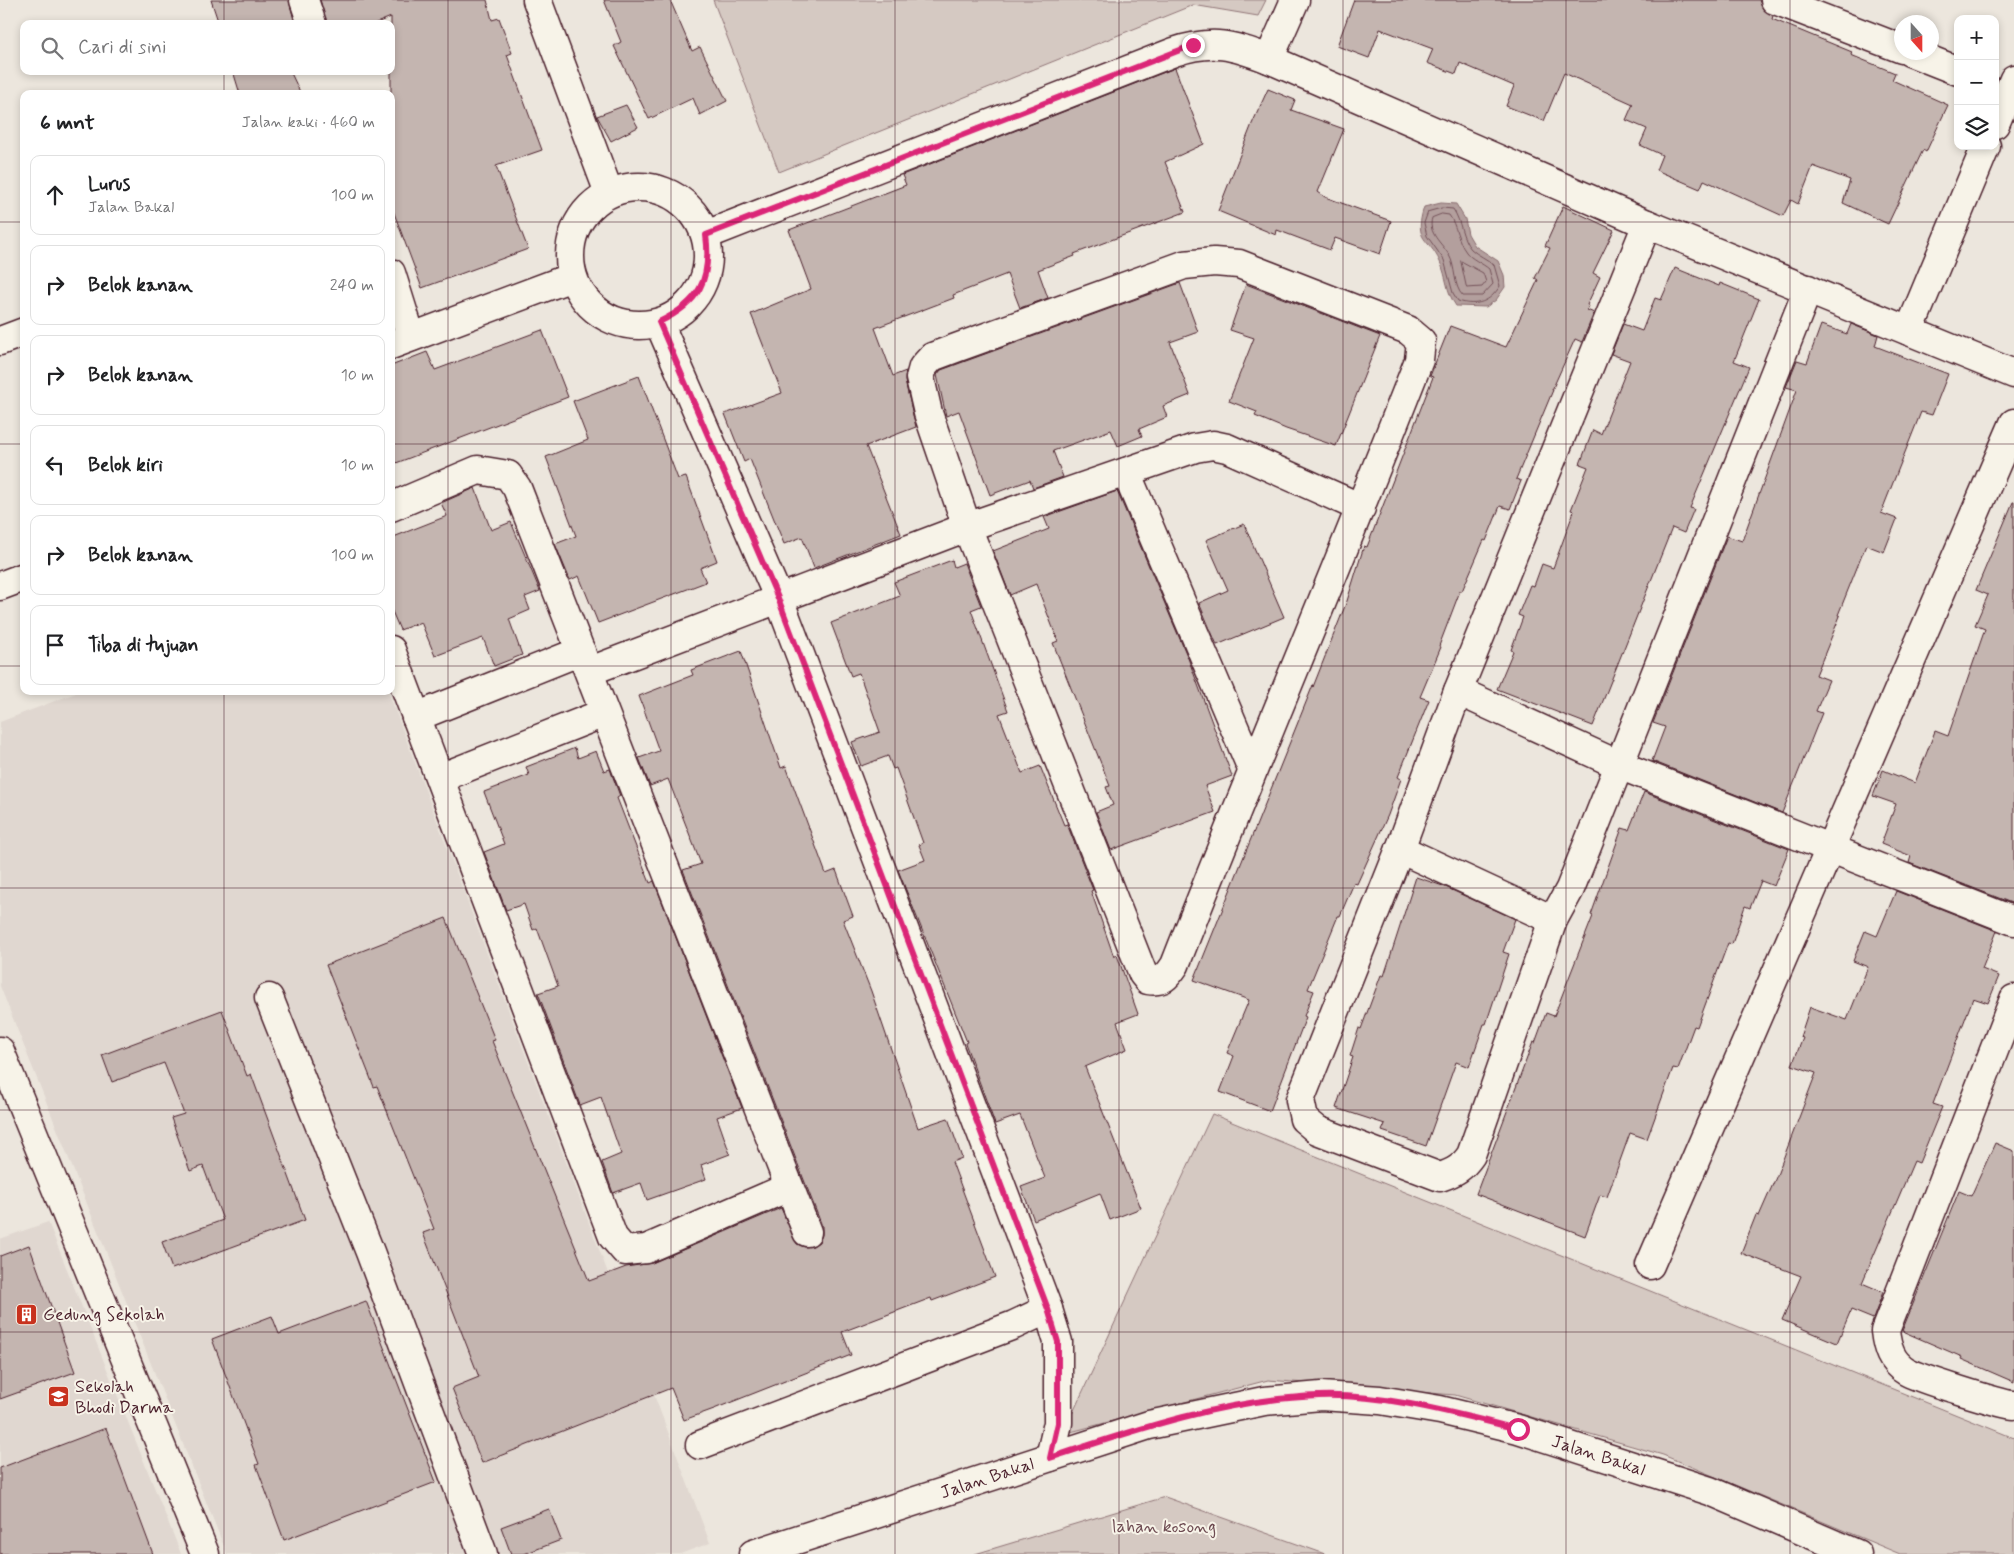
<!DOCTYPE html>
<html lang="id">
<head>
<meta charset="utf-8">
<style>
	:root { --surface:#fff; --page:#f2f2f2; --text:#202124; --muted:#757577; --line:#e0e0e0 }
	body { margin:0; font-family:Mynerve,sans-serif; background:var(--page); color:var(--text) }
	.controls { position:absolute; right:15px; top:15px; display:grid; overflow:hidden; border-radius:10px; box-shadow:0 2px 8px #0003 }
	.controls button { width:45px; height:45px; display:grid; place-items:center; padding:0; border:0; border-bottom:1px solid var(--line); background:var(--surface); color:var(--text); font:25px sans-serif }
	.compass { position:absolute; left:1894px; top:15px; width:45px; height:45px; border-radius:50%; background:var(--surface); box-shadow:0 2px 8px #0003; rotate:159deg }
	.stop { position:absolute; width:15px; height:15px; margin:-11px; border:4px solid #db2777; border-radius:50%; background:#fff }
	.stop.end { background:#db2777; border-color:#fff; box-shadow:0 1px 5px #0008 }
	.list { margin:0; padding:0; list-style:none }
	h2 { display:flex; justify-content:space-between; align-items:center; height:65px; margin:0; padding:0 20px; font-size:21px }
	h2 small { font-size:16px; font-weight:400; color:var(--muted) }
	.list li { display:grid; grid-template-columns:32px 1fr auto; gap:15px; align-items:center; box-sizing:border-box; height:80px; margin:0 10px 10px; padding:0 10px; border:1px solid var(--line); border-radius:10px }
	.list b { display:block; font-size:19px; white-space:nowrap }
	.list p { margin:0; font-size:16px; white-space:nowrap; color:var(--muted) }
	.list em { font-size:16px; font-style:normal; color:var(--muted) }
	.icon { flex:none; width:28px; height:28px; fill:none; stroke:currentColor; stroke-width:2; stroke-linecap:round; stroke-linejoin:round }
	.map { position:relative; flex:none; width:2014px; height:1554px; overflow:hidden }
	.search { position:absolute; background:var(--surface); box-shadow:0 2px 8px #0003; left:20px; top:20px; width:375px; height:55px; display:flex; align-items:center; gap:12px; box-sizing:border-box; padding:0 18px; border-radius:10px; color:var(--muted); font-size:19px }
	.panel { position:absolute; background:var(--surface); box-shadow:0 2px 8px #0003; left:20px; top:90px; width:375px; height:605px; border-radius:10px }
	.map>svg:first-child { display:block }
	.built { fill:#e0d7d0 }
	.green { fill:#d5c9c2; stroke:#907476 }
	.water { fill:#b39f9d; stroke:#896c6f }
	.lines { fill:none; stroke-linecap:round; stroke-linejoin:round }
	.shore { stroke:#745259; stroke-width:1 }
	.building { fill:#c4b5b0; stroke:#4a1f2b }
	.minor-casing { stroke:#4a1f2b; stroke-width:31 }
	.minor { stroke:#f7f3e8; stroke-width:28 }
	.route { stroke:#db2777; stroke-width:6 }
	.grid { fill:none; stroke:#4a1f2b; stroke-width:1; stroke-opacity:0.55 }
	.labels { text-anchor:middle; stroke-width:4; stroke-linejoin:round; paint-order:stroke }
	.poi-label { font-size:18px; fill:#4a1f2b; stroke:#f7f3e8; text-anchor:start }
	.street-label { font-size:18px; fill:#4a1f2b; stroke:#f7f3e8 }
	.park-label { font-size:18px; fill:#6d4a51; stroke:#f7f3e8 }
</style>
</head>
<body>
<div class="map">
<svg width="2014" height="1554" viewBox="0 0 2014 1554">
	<rect width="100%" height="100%" fill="#ece6dd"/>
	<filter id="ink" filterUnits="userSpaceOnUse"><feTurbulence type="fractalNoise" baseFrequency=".02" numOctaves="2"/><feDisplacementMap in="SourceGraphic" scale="10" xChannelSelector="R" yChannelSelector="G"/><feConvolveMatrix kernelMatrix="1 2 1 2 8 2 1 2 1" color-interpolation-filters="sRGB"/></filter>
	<g filter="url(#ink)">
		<!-- built -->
		<g class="built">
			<path d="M81,691h307l322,852 -30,11h-453l-227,-568v-264z"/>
			<path d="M48,1222l133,332h-181v-315z"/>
		</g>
		<!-- green -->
		<g class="green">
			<path d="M713,0h553l-8,16 -65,-11 -414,167z"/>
			<path d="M1212,1114l802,324v116h-114l-237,-99 -208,-60 -187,-15 -205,54z"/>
			<path d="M1165,1497l160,57h-350z"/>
		</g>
		<!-- water -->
		<path class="water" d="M1441,203l15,1 9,15 3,15 7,12 23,15 6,14 1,12 -9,13 -10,7 -30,-1c-10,-14 -9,-29 -16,-44 -11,-25 -27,-20 -16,-55z"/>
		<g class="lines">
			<!-- shore -->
			<g class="shore">
				<path d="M1442,208l11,1c9,13 8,29 18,40 6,6 17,10 23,16l6,21c-10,16 -23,21 -42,15l-5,-8 -9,-33 -17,-24 -3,-13 4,-11z"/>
				<path d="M1442,214l7,1c8,11 8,25 17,37 5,7 16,11 23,17l4,15 -11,12h-19c-10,-10 -7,-29 -14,-41 -7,-12 -22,-22 -17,-37z"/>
				<path d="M1461,261l22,12 3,9 -4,5 -15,1z"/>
			</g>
		</g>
		<!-- building -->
		<g class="building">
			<path d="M211,0h78l6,24h-76z"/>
			<path d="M320,0h167l5,20 7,-2 13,35 -5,2 35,95 -46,16 32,83 -106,39 -31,-83v-188l-17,7h-47z"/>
			<path d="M604,0h66l22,51 8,-4 27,54 -27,14 -7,-17 -44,21 -35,-73 7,-4z"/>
			<path d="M1354,0h405l4,9 10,7 -1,3 80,33 -1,3 44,18 -3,7 56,25 -22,47 -3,-2 -35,74 -45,-21 7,-23 -37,-14 -15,38 -7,-4 -8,16 -79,-36 -4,9 -44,-19 6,-15 -22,-10 7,-16 -21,-9 7,-16 -69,-31 -20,48 -38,-15 8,-20 -54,-23 -4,11 -29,-11 6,-14 -53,-20 -11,29 -32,-12z"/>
			<path d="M1175,68l29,76 -39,18 20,50 -111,42 1,2 -37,14 10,28 -28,10 -13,-34 -54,21 1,3 -79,30 18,48 13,-5 -1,10 11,46 -50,19 35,88 -87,34 -12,-31 -18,7 -34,-85 -6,3 -19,-48 57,-21 -31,-79 60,-25 -22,-59 117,-45 -4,-10z"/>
			<path d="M233,71h57l11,23h-61z"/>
			<path d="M1268,89l27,11 -4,10 53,19 -26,63 7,5 66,24 -11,33 -45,-16 -5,12 -53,-20 -1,5 -58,-24 34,-87z"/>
			<path d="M626,105l12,22 -27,14 -14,-25z"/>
			<path d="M1563,206l51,24 -21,43 7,4 -13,28 2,1 -2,4 7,3 -12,29 -7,-3 -23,51h1l-37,89 5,2 -11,28 -10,-3 -14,35 -2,-1 -22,51h-2l-21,55 2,1 -21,50 9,3 -31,77 3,2 -13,36 -31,69 -3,-1 -14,33h-2l-30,73 6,2 -10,25 2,1 -36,94 -50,-19 14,-36 -7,-3 22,-53 -55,-20 119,-295v2l34,-86 17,-55 3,1 66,-170 -3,-1 20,-50 56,21 32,-67 -3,-2 15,-30 -5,-2z"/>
			<path d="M1675,268l44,18 1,-3 39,16 -25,62 15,6 -59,141 4,1 -10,24 -12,-5 -79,198 -96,-37 16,-38 -2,-1 12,-33 -5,-2 12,-30 4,1 8,-22 11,4 21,-57 -3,-1 17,-43 -8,-3 13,-34 8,4 29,-73 -19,-7 12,-30 19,7 13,-33 6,2z"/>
			<path d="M1180,283l18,49 -28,10 20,53 -27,11 4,11 -28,12 3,7 -24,10 -7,-16 -58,21 10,26 -30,11 -3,-8 -40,15 -31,-84 -13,5 -9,-41 4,-5z"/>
			<path d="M1246,284l134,52 -44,110 -50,-17 -31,-13 2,-4 -28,-11 25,-63 -24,-8z"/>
			<path d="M1851,324l27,11 -3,11 73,28 -16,41 -11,-3 -40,101 16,6 -13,33 -18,-7 -28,70 2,1 -24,59 13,5 -13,31 6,2 -40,100 -130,-52 13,-34 -12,-4 74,-187 15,5 55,-151 -11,-3 11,-27 10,3 14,-38 26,9z"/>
			<path d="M542,330l26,67 -177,68v-99l36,-14 8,18z"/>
			<path d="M639,376l39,103 8,-2 31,84 -17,7 6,14 -108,41 -19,-47 -9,4 -15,-36 21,-8 -30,-79 42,-17 -15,-39z"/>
			<path d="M475,488l16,42 20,-8 29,69 -15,6 5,13 -21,9 13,36 -28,11 -11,-28 -48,18 -14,-34 -21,8 -9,-21v-71l56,-22 -6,-13z"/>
			<path d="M1117,491l71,167 44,118 -27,10 10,26 -104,38 -15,-38 17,-7 -7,-18 4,-1 -57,-143 5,-2 -22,-57 -26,11 -17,-44 56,-22 -5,-12z"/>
			<path d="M2013,502h1v402l-105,-41 2,-7 -30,-12 15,-40 -23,-8 10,-26 32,13 20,-52 13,5 37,-107 -10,-4 13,-30 -12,-5z"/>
			<path d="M1244,524l40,93 -67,28 -18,-42 29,-13 -22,-50z"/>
			<path d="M952,560l2,7 10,-4 17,43 -10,4 37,101 -9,3 23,59 18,-7 24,59 3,-1 26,66 -2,1 23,66 3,-2 21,59 -21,8 10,27 -42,18 56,141 -31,12 -10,-27 -66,27 -13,-33 24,-9 -25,-63 -25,9 -30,-81 2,-1 -69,-172 27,-10 -6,-15 4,-2 -27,-75 -3,1 -5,-13 -27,10 -9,-24 28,-10 -21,-59 -8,3 -20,-53 69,-27 -6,-14z"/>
			<path d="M741,651l40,117 5,-2 40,108 10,-4 17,46 -10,4 28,71 47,137 30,-10 14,40 -10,4 43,115 -63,24 -1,-3 -89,34 9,23 -137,54 -30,11 -13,-32 -189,75 -30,-75 27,-11 -56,-144 11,-4 -57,-143 -3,1 -48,-122 120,-47 49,122 -3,1 97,240 37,-14 26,-4 129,-55 16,36 8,3 8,-1 6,-4 3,-7v-9l-139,-356 18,-6 -33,-85 -18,7 -11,-28 20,-7 -20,-55 54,-21 -2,-5z"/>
			<path d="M575,748l3,10 18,-7 8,20 6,-2 10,27 -3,2 24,62 9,23 4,-2 88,227 -25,9 13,37 -29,11 5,14 -59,21 -6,-17 -28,10 -11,-31 19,-8 -20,-57 -21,8 -42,-112 20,-7 -21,-58 -4,2 -9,-26 -18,6 -22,-58 20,-8 -20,-52 45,-17 -3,-8z"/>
			<path d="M1644,792l145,57 -15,37 -13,-5 -11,27 -5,-2 -13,38 -4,-1 -31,84 -3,-1 -16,43 -5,-1 -26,71 -17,-6 -23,64 -7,-2 -15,41 -109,-42 57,-152 2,1 11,-30 8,3 39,-100 -2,-1 31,-87 7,2z"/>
			<path d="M1416,877l27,9 72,33 -12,33 6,2 -23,70h-2l-15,43 -13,-5 -30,84 -44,-15 3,-7 -49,-16 17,-51 -3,-1 9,-28 2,1 20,-54 3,1z"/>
			<path d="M1896,891l101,40 -15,38 17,7 -11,27 -15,-5 -40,106 9,3 -23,56 -5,-2 -52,122 21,9 -10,27 -22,-9 -14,33 -55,-23 19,-44 -60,-23 15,-38 3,1 18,-41 39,-102 -24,-8 11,-27 -3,-1 10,-30 37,13 21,-53 -15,-6 12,-30 12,5z"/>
			<path d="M222,1010l25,66 4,-2 54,146 -133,49 -10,-27 61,-22 -20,-54 -13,5 -19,-53 13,-4 -20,-51 -52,19 -10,-27z"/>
			<path d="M1995,1143l19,8v231l-53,-23 1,-2 -60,-26 57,-140 12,5z"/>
			<path d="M29,1245l46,127 -75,27v-143z"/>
			<path d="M366,1301l70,181 -152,58 -28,-75 3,-1 -47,-125 60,-23 7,18z"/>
			<path d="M106,1428l47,126h-153v-86z"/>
			<path d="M549,1509l12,31 -37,14h-13l-10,-27z"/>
		</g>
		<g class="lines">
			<defs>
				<g id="minor">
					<path d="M304,0l8,24"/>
					<path d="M537,0l72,193"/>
					<path d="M1775,0l127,49"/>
					<path d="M1910,52l48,19"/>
					<path d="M1269,59l26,-59"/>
					<path d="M1995,124l19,-45"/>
					<circle cx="639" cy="256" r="69"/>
					<path d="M1647,224l-189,467 -58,158 -100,251 4,19 13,11 123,47c15,-5 22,-9 31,-22l82,-235 17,-31 238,-600"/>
					<path d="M706,235l468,-183c39,-13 59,-7 95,7l378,165 367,150"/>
					<path d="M1214,262l25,2 169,66 13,11 -2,19c-79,203 -165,403 -244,605 -8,12 -12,17 -27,15l-5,-6 -176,-447 -39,-114 -8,-35 3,-11 9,-10 24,-9 228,-83z"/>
					<path d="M391,273l20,64"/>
					<path d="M659,323l120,276 269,710 10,33v81l-8,34"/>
					<path d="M1909,331l77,-185"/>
					<path d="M0,341l24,-9"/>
					<path d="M391,345l181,-68"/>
					<path d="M1126,472l126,297"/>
					<path d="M391,507l87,-37 30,5 9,13 290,744"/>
					<path d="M0,586l24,-9"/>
					<path d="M391,650l222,587 12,14 21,-2 143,-62"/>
					<path d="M590,671l377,-144 228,-79 18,-3 14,3 134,60"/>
					<path d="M1458,691l161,74 395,156"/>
					<path d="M416,717l165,-66"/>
					<path d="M440,778l164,-65"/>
					<path d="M1400,849l153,71"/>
					<path d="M269,998l101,254 113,302"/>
					<path d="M2014,999l-129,332c2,17 6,31 21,40 9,6 97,34 108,34"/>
					<path d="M0,1051l205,503"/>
					<path d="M1650,1265l364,-842"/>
					<path d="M700,1445l314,-120 34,-16"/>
					<path id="s1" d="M753,1554l396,-129 115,-24 57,-5 59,4 60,10 78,19 192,62 147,63"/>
				</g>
			</defs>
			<!-- minor casing -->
			<use href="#minor" class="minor-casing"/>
			<!-- minor -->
			<use href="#minor" class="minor"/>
		</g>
	</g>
	<g class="lines" filter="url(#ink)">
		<!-- route -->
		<path class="route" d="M1193,45l-487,190c6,45 -7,68 -47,87l119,276 270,711 10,33v81l-8,35c87,-29 177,-59 269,-62 67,-2 134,17 199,33"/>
	</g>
	<!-- grid -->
	<path class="grid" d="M224,0v24M448,0v1554M671,0v1554M895,0v1554M1119,0v1554M1343,0v1554M1566,0v1554M1790,0v1554M224,71v23M0,222h24M391,222h1623M0,444h24M391,444h1623M0,666h24M391,666h1623M224,691v863M0,888h2014M0,1110h2014M0,1332h2014"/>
	<!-- icons -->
	<defs>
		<symbol id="building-square" viewBox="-11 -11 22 22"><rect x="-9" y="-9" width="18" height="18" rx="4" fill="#c8321e" stroke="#f7f3e8"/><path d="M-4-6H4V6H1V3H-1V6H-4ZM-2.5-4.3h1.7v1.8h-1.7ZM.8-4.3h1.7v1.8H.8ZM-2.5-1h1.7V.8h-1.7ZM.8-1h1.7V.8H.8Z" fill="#fff"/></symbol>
		<symbol id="school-square" viewBox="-11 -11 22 22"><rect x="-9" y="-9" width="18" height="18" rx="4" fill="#c8321e" stroke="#f7f3e8"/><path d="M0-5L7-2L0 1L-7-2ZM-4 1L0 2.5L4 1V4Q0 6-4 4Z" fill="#fff"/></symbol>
	</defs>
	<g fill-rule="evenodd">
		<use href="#building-square" x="14" y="1302" width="25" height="25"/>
		<use href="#school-square" x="46" y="1384" width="25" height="25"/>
	</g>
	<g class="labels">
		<!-- poi labels -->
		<g class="poi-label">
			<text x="43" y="1320">Gedung Sekolah</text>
			<text x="75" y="1392">Sekolah<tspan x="75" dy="21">Bhodi Darma</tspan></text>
		</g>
		<!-- street labels -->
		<g class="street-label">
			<text dy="6" stroke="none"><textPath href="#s1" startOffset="876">Jalan Bakal</textPath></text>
			<text dy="6" stroke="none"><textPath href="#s1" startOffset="246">Jalan Bakal</textPath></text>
		</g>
		<!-- park labels -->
		<g class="park-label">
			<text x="1164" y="1532">lahan kosong</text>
		</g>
	</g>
</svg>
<div class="controls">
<button>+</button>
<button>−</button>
<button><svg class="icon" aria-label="layers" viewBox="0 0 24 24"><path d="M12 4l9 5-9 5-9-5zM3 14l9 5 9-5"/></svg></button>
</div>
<svg class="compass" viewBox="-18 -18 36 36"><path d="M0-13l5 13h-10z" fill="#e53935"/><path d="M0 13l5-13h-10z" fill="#757577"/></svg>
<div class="stop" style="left:1518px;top:1429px"></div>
<div class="stop end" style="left:1193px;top:45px"></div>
<div class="search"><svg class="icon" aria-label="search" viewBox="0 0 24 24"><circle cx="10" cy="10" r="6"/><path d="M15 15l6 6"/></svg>Cari di sini</div>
<section class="panel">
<h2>6 mnt<small>Jalan kaki · 460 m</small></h2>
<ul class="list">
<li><svg class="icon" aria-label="ahead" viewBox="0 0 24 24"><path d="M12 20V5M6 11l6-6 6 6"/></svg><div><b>Lurus</b><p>Jalan Bakal</p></div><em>100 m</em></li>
<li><svg class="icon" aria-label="right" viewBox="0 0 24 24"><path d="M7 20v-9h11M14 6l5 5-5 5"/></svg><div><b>Belok kanan</b></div><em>240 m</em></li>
<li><svg class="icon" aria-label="right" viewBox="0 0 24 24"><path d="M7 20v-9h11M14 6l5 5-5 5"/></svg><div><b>Belok kanan</b></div><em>10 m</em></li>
<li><svg class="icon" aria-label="left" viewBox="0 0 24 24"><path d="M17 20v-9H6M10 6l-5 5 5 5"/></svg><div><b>Belok kiri</b></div><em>10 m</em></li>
<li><svg class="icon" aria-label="right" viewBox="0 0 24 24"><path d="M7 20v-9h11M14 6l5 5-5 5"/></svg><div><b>Belok kanan</b></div><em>100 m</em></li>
<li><svg class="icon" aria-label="arrive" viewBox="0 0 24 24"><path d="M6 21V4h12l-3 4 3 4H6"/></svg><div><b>Tiba di tujuan</b></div></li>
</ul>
</section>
</div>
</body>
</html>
